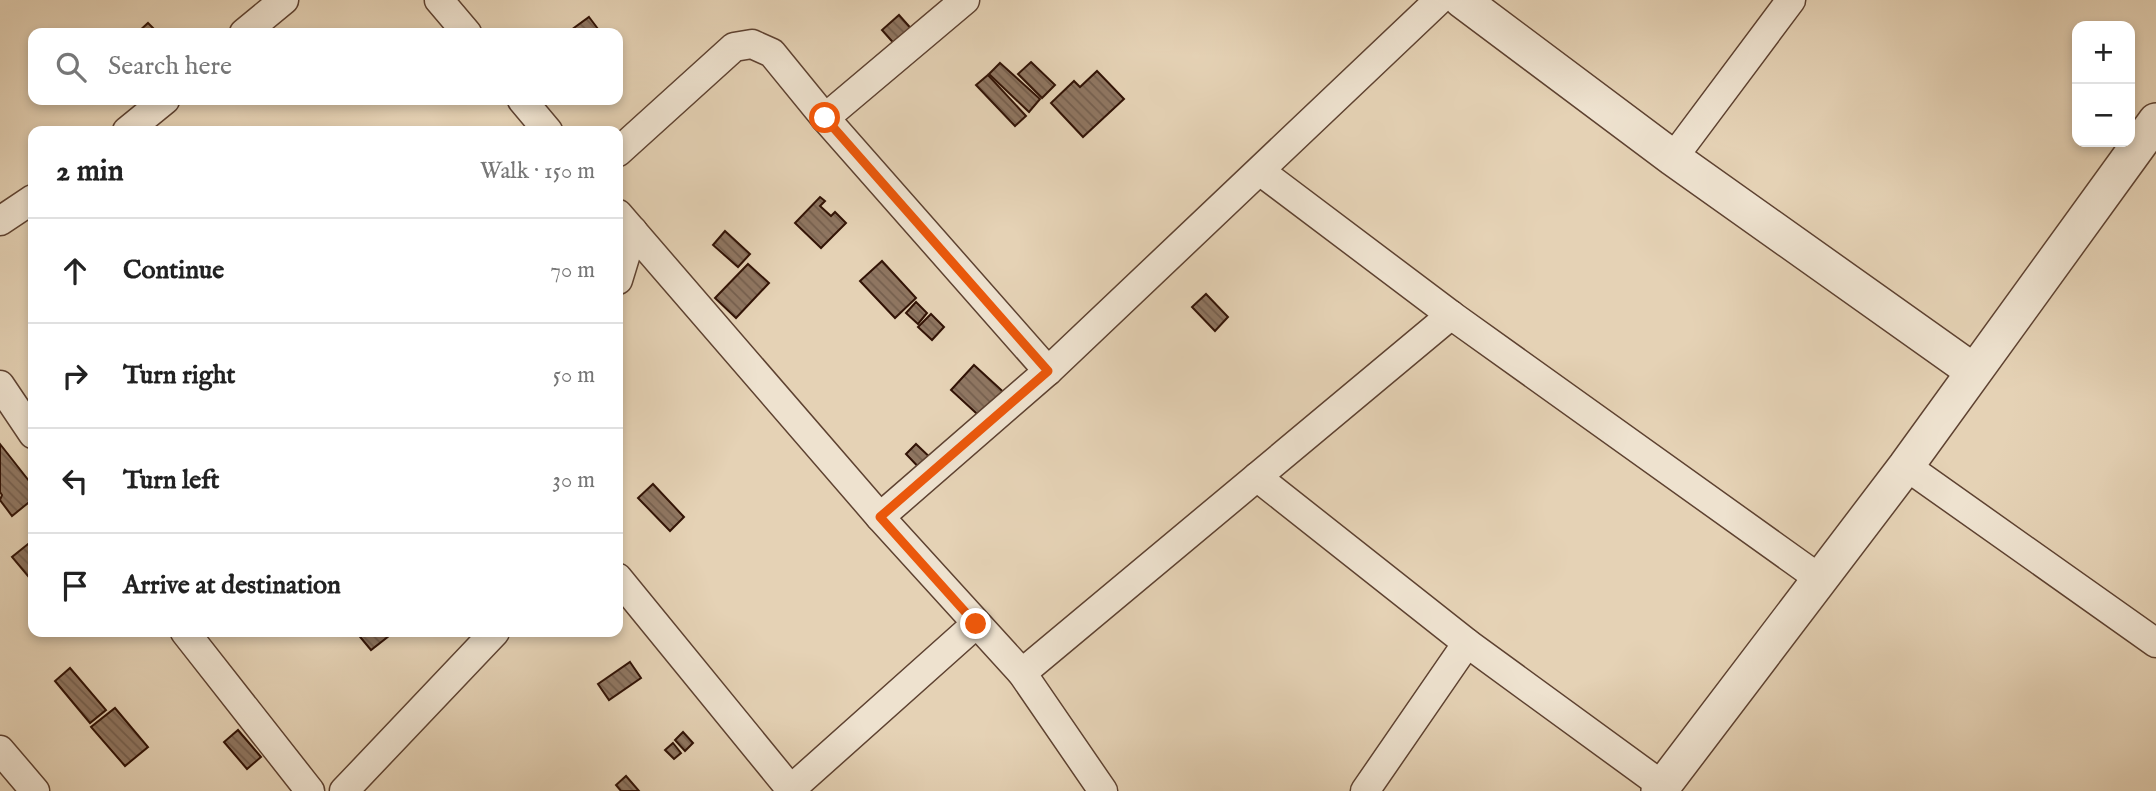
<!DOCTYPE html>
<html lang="en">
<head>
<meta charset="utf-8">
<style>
	:root { --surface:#fff; --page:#f2f2f2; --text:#222; --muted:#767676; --line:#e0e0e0 }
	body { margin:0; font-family:"IM FELL English",serif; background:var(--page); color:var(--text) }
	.controls { position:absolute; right:21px; top:21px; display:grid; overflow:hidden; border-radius:14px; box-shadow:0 4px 10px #0003 }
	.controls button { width:63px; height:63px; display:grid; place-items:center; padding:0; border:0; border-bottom:2px solid var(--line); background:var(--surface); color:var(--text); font:35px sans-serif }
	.stop { position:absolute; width:21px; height:21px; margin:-16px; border:5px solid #ea580c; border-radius:50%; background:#fff }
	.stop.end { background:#ea580c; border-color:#fff; box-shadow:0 2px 7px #0008 }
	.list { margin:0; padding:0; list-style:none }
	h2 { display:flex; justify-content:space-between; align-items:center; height:91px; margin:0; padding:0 28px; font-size:30px }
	h2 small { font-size:23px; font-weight:400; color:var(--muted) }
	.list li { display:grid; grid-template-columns:46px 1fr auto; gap:21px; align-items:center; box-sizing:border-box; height:105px; padding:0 28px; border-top:2px solid var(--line) }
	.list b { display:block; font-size:26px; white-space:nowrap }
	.list em { font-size:23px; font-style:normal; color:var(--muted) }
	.icon { flex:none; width:38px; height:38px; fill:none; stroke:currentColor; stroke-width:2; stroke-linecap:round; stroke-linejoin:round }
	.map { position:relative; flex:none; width:2156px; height:791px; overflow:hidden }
	.search { position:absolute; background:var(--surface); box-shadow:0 4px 10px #0003; left:28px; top:28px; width:595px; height:77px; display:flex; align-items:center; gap:18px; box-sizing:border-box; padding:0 24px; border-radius:14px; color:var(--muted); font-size:26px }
	.panel { position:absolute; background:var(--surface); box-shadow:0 4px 10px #0003; left:28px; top:126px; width:595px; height:511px; border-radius:14px }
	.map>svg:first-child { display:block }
	.building { fill:url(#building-back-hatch); stroke:#311205; stroke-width:2 }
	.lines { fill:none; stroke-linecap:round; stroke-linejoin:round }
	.minor-casing { stroke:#5e4231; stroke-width:31 }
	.tertiary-casing { stroke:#5e4231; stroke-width:38 }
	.minor { stroke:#eee2cf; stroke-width:28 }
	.tertiary { stroke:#eee2cf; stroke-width:35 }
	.route { stroke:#ea580c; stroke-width:9 }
</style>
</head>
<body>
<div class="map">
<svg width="2156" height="791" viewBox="0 0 2156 791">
	<defs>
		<pattern id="building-back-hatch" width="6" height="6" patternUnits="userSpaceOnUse" patternTransform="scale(1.75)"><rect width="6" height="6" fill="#8f7661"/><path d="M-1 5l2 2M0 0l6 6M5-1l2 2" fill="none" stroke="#755f4e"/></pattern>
	</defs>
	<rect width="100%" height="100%" fill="#e5d2b5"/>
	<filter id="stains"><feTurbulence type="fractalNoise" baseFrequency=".00286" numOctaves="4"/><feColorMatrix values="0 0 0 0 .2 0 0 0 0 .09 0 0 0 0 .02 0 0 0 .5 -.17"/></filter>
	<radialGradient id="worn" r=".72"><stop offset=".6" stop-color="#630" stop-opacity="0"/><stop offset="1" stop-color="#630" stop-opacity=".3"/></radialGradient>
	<!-- building -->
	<g class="building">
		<path d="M899,15l16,18 -17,15 -16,-18z"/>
		<path d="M589,17l12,16h-34z"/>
		<path d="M148,23l10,10h-21z"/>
		<path d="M1031,62l24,23 -13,13 -24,-24z"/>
		<path d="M1000,63l40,36 -11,13 -40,-38z"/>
		<path d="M1097,71l27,28 -41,38 -32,-34 23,-22 6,6z"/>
		<path d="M988,75l38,41 -11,10 -39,-41z"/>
		<path d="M820,197l5,4 -5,5 11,10 4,-4 11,11 -25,25 -26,-25z"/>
		<path d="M725,231l25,23 -12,13 -25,-22z"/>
		<path d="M882,261l34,37 -21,20 -35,-37z"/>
		<path d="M748,264l21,19 -33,35 -21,-20z"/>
		<path d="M1206,294l22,23 -13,14 -23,-24z"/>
		<path d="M916,302l11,11 -9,11 -12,-11z"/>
		<path d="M931,314l13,13 -12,13 -14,-13z"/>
		<path d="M974,365l36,33 -23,25 -36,-33z"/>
		<path d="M0,444l33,42v13l-21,17 -12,-16 2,-5 -2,-3z"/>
		<path d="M916,444l21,20 -11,11 -20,-21z"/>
		<path d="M653,484l31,33 -14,14 -32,-33z"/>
		<path d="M33,540v42l-21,-25z"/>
		<path d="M356,632h38l-23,18z"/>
		<path d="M630,662l11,16 -32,22 -11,-16z"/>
		<path d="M70,668l36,42 -16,13 -35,-42z"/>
		<path d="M115,708l33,39 -23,19 -34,-39z"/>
		<path d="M238,730l23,27 -14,12 -23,-27z"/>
		<path d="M683,732l10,11 -8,8 -10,-11z"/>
		<path d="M673,743l8,10 -7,6 -9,-9z"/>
		<path d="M626,776l13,15h-18l-5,-6z"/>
	</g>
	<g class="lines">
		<defs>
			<g id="minor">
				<path d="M439,0l28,33"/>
				<path d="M244,33l40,-33"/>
				<path d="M522,100l26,31"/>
				<path d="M825,118l140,-118"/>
				<path d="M127,131l38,-31"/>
				<path d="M618,152l116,-105 18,-3 20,9 53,65 223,253"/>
				<path d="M1673,158l118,-158"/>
				<path d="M1260,171l191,144 369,264"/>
				<path d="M618,214l262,303 142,156 81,118"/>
				<path d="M0,221l33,-22"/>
				<path d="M618,280l15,-49"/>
				<path d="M0,385l33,49"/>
				<path d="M1906,466l250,177"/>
				<path d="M1257,477l210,166 196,143"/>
				<path d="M880,517l168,-146 391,-371"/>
				<path d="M618,578l174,213"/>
				<path d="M185,632l125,159"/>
				<path d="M1022,673l429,-358"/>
				<path d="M0,750l35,41"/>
				<path d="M344,791l151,-159"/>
				<path d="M789,791l187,-167"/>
				<path d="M1365,791l102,-148"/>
			</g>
			<g id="tertiary">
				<path d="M1462,0l211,158 300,213"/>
				<path d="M1659,791l247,-325 250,-345"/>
			</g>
		</defs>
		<!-- minor casing -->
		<use href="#minor" class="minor-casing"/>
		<!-- tertiary casing -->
		<use href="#tertiary" class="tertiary-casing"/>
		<!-- minor -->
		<use href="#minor" class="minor"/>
		<!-- tertiary -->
		<use href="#tertiary" class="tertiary"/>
	</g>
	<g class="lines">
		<!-- route -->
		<path class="route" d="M825,118l223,253 -168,146 96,107"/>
	</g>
	<rect width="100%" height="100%" filter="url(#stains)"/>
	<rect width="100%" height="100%" fill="url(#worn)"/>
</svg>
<div class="controls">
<button>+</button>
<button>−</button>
</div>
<div class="stop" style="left:825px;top:118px"></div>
<div class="stop end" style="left:976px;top:624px"></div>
<div class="search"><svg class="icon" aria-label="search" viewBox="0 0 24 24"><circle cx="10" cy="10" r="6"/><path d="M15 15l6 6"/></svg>Search here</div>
<section class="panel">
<h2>2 min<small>Walk · 150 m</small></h2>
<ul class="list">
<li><svg class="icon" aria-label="ahead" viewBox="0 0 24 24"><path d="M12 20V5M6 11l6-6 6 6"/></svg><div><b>Continue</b></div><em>70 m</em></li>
<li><svg class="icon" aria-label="right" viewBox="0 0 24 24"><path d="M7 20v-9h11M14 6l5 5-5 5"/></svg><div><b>Turn right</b></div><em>50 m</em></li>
<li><svg class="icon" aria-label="left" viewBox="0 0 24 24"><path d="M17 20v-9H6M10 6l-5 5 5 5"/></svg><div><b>Turn left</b></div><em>30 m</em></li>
<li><svg class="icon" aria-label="arrive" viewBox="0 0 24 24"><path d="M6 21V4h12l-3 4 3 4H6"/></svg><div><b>Arrive at destination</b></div></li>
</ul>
</section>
</div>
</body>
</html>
